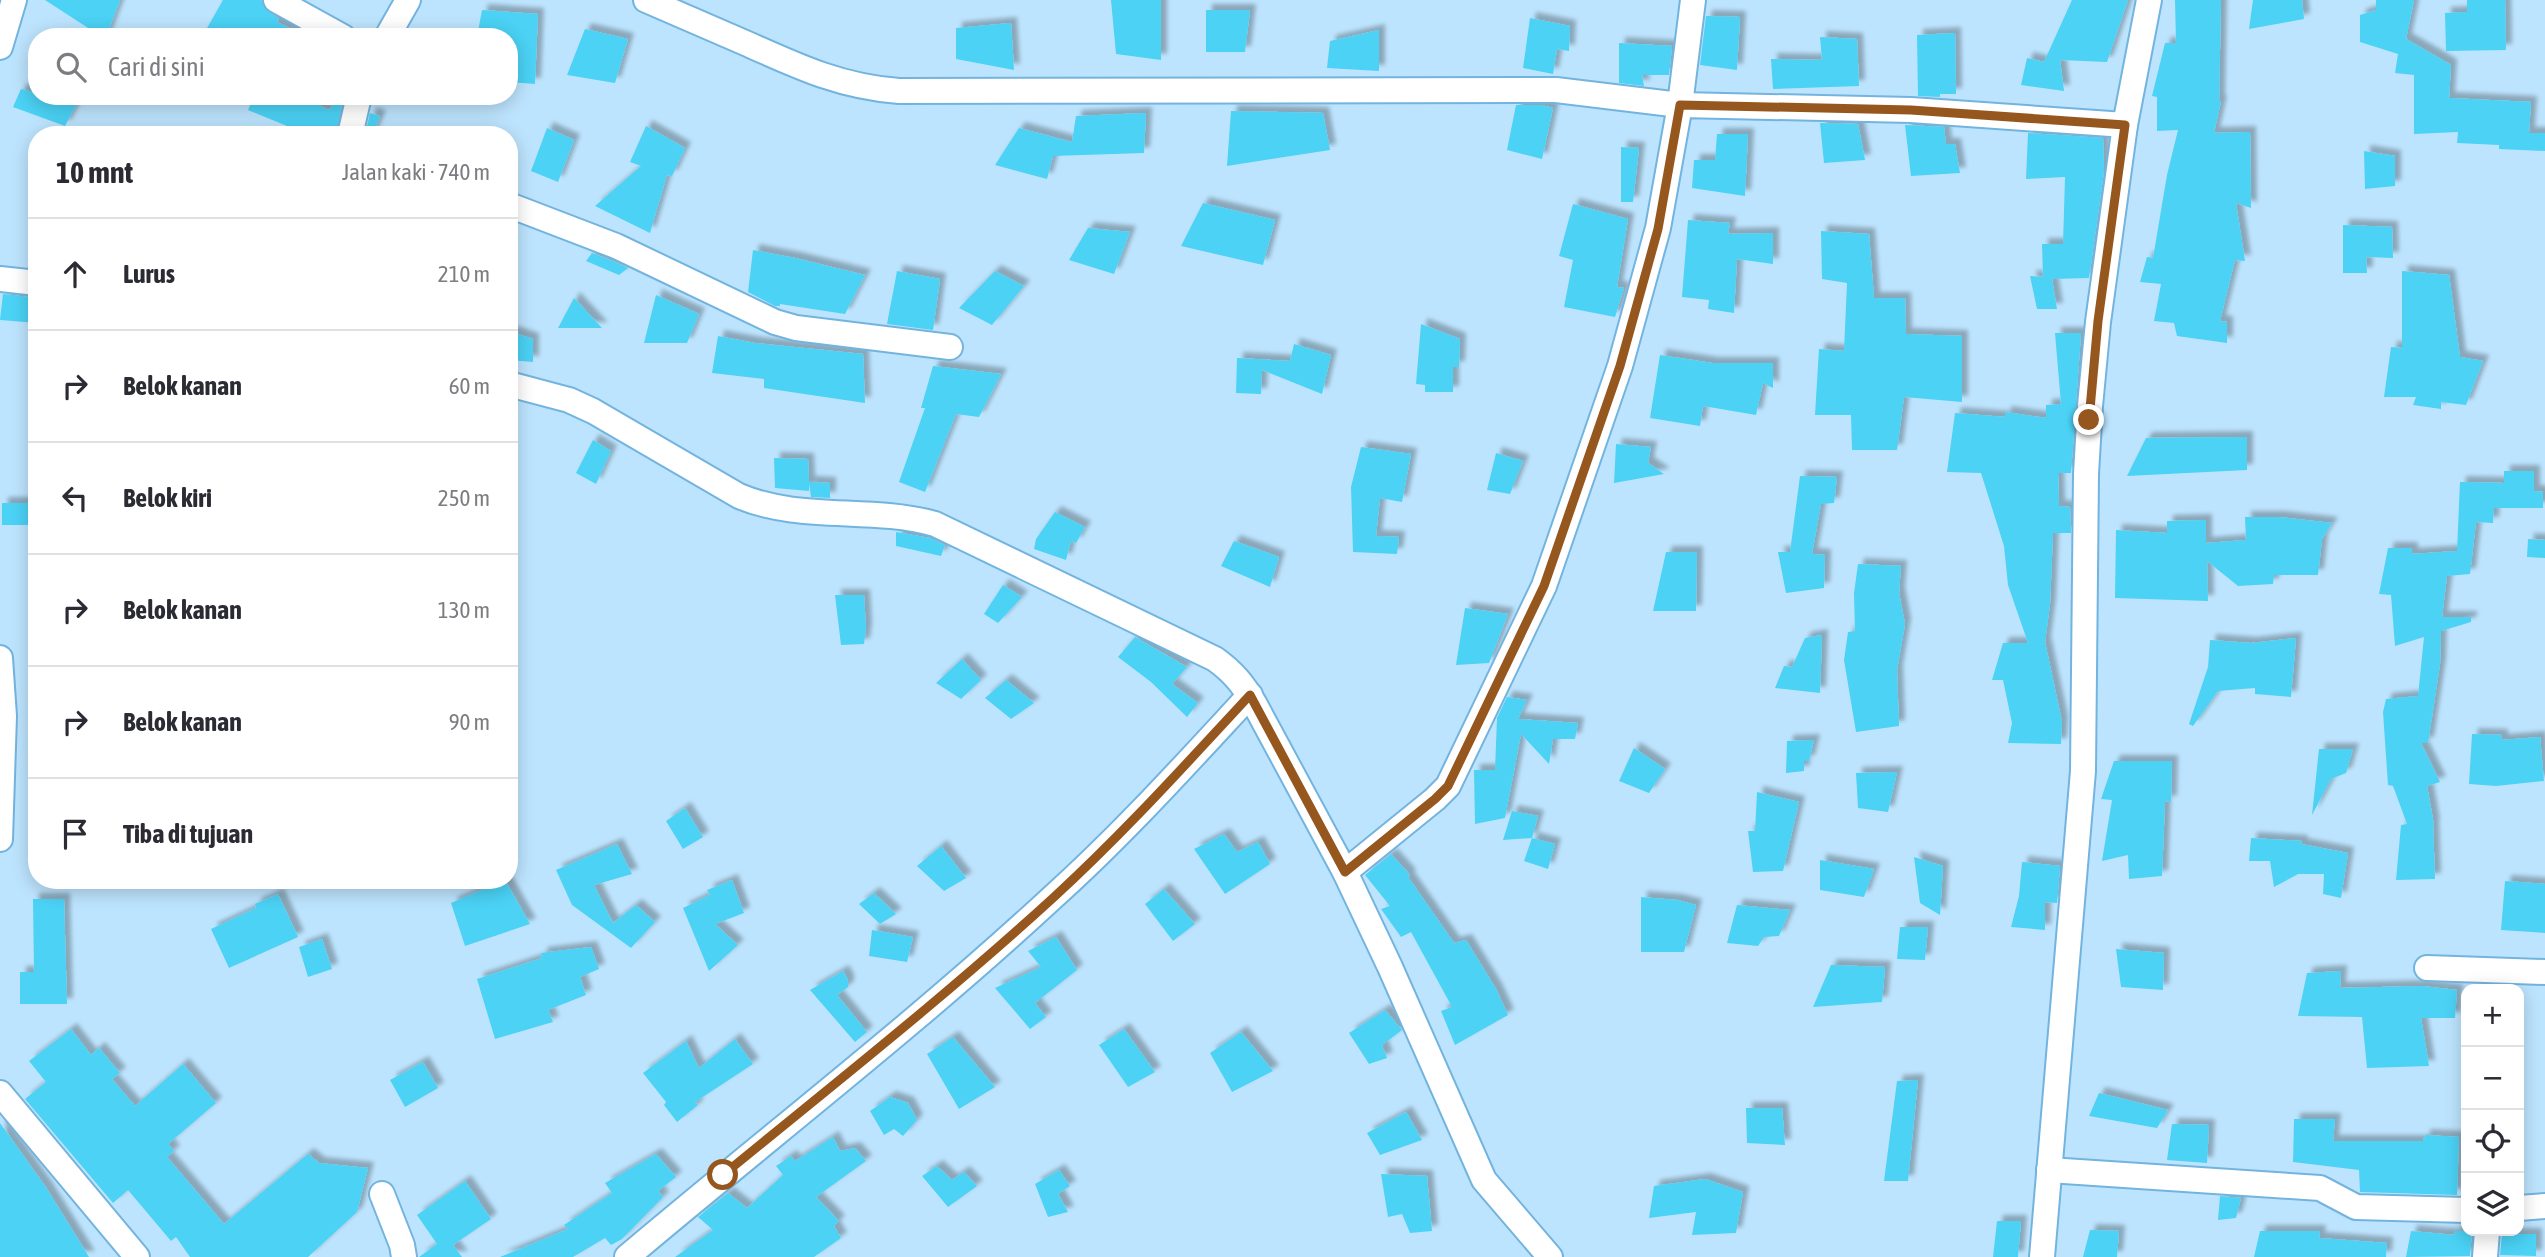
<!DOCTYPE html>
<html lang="id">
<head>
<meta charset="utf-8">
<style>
	:root { --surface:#fff; --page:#f2f2f3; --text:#2b2b33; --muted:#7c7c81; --line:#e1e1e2 }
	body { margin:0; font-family:"Asap Condensed",sans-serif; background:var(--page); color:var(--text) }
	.controls { position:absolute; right:21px; bottom:21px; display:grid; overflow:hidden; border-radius:14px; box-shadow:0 4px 18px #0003 }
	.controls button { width:63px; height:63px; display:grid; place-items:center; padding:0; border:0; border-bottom:2px solid var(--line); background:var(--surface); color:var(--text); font:35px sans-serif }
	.stop { position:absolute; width:21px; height:21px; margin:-16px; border:5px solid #96571e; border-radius:50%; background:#fff }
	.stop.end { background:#96571e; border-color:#fff; box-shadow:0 2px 7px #0008 }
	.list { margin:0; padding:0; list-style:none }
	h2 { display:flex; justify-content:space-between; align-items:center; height:91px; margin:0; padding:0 28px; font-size:30px }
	h2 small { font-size:23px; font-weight:400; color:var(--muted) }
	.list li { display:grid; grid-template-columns:46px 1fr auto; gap:21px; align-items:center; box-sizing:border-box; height:112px; padding:0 28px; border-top:2px solid var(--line) }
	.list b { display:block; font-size:26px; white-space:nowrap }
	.list em { font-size:23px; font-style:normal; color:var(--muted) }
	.icon { flex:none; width:38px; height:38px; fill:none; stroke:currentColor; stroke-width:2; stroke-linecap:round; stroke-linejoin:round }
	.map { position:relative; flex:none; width:2545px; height:1257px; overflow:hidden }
	.search { position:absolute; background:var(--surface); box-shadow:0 4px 18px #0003; left:28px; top:28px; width:490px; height:77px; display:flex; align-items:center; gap:18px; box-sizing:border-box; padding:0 24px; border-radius:28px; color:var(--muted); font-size:26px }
	.panel { position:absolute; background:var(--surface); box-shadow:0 4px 18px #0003; left:28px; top:126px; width:490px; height:763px; border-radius:28px }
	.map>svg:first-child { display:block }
	.building { fill:#4bd2f5; filter:url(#shadow) }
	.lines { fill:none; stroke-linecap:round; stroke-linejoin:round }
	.minor-casing { stroke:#73b4df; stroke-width:28 }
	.minor { stroke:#fff; stroke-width:24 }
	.route { stroke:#96571e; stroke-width:9 }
</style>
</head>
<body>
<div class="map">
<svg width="2545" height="1257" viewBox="0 0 2545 1257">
	<defs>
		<filter id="shadow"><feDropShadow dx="6" dy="-6" stdDeviation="2" flood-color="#0004"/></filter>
	</defs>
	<rect width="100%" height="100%" fill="#bde4fe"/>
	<!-- building -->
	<g class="building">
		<path d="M45,0h75l-14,37h-4z"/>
		<path d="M223,0h38l3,8 15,11 -2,3 31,15h-106z"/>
		<path d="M1111,0h50v60l-45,-6z"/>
		<path d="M2072,0h56l-21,62 -47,-2 4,31 -43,-6 6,-27 17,4z"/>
		<path d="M2175,0h46l-2,101h2l-7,32 36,-1 1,76 -15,-5 9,58 -10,-1 -15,61 7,1v21l-50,-7 -3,-13 -20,-2 7,-37 -21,-2 7,-25 6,1 14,-83 11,-45 -21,1v-34l-5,-1 13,-53h11z"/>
		<path d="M2253,0h49l2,19 -55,10z"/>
		<path d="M2376,0h38l-8,39 45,26 -2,33 82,4 -2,31h16v18l-46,-2v-4l-42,-2 1,-11 -44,2v-59l-19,-2 3,-19 -38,-12v-27l16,-5z"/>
		<path d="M2467,0h38l1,50 -60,1 -1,-38 22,-1z"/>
		<path d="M482,10l56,4 -3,70 -26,-2v-45h-32z"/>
		<path d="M1206,10h44l-5,42h-39z"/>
		<path d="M1706,16l34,1 -3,53 -37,-5z"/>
		<path d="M1530,18l40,8 -1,25 -12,-2 -4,25 -30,-6z"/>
		<path d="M1011,23l3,47 -58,-11v-31z"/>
		<path d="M585,29l43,10 -13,44 -48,-8z"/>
		<path d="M1379,30v41l-52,-3 3,-27z"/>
		<path d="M1955,33l1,61h-16v3l-22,-1 -1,-61z"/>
		<path d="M1820,37l37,2 2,47 -86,3 -2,-30 51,1z"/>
		<path d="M1619,43l53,3 -3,29h-27l2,11 -25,-3z"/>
		<path d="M21,89l16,4v3h10l29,9 -11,21 -52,-19z"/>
		<path d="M254,96h45l30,14 7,-8 6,2 -6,31h-27l-61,-25z"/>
		<path d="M1516,105h25l12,3 -11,51 -35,-9z"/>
		<path d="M1231,111l92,2 7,37 -103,16z"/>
		<path d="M370,113l10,3 -8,19h-7z"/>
		<path d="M1146,113l-2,40 -91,3 -6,23 -52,-14 24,-37 53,14 4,-26z"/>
		<path d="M1820,123l38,1 7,36 -41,3z"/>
		<path d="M1905,125l39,2 2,17h9l5,29 -49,3z"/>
		<path d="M646,126l39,22 -13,28 -5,-1 -17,58 -55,-27 46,-40 -11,-4z"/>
		<path d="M547,128l27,12 -16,42 -27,-11z"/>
		<path d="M2028,133l75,5 1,33 -15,107 -37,1 5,30h-20l-7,-33 13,1 -1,-33h21l2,-67 -39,2z"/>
		<path d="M1717,134h31l-3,62 -53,-8 2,-28h21z"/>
		<path d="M1621,147l18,1 -6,54h-12z"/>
		<path d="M2364,151l31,5v30l-30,3z"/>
		<path d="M1203,203l72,17 -12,45 -82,-19z"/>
		<path d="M1573,204l55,15 -11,68 7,1 -9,29 -51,-10 9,-47 -14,-4z"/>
		<path d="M1688,220l42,3 -2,11 45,-1v31l-36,-5 -3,54 -26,-4 1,-9 -27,-3z"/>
		<path d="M2343,225l49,2 1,31 -27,-1 1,16h-24z"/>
		<path d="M1088,228l42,4 -16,42 -45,-14z"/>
		<path d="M1821,231l48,3 5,64h31l1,36 56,2v66l-58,-5 -7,53h-45l-1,-35h-36l4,-66 25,2 3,-68 -25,-4z"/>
		<path d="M753,250l42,8 70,17 -20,39 -65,-10v2h-5l-27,-14z"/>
		<path d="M592,253l18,7 18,8 -9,7 -33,-14z"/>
		<path d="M897,271l43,8 -7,51 -46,-6z"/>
		<path d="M995,271l29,15 -32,39 -33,-17z"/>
		<path d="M2402,271l47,4 11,82 23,4 -17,44 -25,-3v7l-28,-4 3,-8h-32l7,-50 11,1z"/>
		<path d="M3,294l34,4v25l-37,-3z"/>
		<path d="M656,295l43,19 -12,29h-43z"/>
		<path d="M574,298l28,30h-44z"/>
		<path d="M1421,324l39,15 -1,28h-6v25h-28v-7l-9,-1z"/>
		<path d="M509,331l24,8v23l-24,-2z"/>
		<path d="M2055,333h26l-10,140h-13l1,33 11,1 1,26h-18l-3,71 -5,38 17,80 -1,22 -53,-1 4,-20 -9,-43h-11l11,-37h25l-20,-58 -4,-39 -23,-73 -34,-1 8,-59 50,4v-5l41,6v-13l15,-1z"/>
		<path d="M718,336l37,7 108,11 2,49 -101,-15v-9l-52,-6z"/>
		<path d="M1294,344l37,11 -9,39 -60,-24 -1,24 -25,-1 1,-35 53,3z"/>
		<path d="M1660,355l52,8h61v25l-10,-5 -7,32 -53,-9 -3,20 -50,-8z"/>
		<path d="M933,366l68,8 -22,43 -23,-3 -31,78 -26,-10 26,-74h-4z"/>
		<path d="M2247,437v33l-120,6 19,-38z"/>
		<path d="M593,440l18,11 -15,33 -20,-11z"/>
		<path d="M1616,444l35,3 -3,16 16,11 -50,9z"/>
		<path d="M1361,447l50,7 -9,48 -22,-4 -4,38 23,1 -2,17 -44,-2 -2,-65z"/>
		<path d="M1496,453l27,8 -13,33 -23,-4z"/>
		<path d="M774,458l34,1 1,23 21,1v15l-19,-1 -2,-14v8l-34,-3z"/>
		<path d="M2504,471h30v20l9,1v16h-49l-1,15 -17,-1 -6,52 -23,2 -5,41h29v5l-30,9 -1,33 -12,79h-7l19,39 -13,4 7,39 -1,-1 2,55 -39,1 5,-55 6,-1 -14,-38 -5,-1 -5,-73 3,-13 32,-3 6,-59 -29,9 -4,-51 -12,-1 9,-46h24v6l45,-3 3,-69 44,1z"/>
		<path d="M1800,476l37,1 -3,26 -13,1 -9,50 13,1 -1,33 -38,5 -8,-41h12z"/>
		<path d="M2,503h32l1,22h-33z"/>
		<path d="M1055,512l30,15 -9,16 -5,-2 -5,19 -32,-11 2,-10z"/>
		<path d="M2245,517h34l53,6 -10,16 -4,36h-44l-1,9 -35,2 -31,-25 1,40 -93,-3 1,-68 51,3v-12l39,-1v23l40,-3z"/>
		<path d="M896,532l34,6 15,7 -4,11 -45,-10z"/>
		<path d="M2528,539l17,1v18l-18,-1z"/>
		<path d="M1234,541l45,16 -9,30 -49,-21z"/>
		<path d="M1666,552h31l-1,59h-43z"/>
		<path d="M1858,564l43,2 -2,27 6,31 -8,46 2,56 -43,6 -12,-72 4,-28 7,-1 -1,-38z"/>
		<path d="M1003,585l19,12 -24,26 -14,-9z"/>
		<path d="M835,595h29l2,33 -2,16 -23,1z"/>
		<path d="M1465,608l43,6 -19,49 -33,2z"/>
		<path d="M1822,635l-2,58 -45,-5 9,-22 8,1 13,-29z"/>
		<path d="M1135,637l52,30 -15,17 26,19 -11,14 -36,-35 -33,-25z"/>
		<path d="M2296,638l-5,59 -36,-3v-6l-37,3 -25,35 -4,-2 19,-57 2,-27 41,3z"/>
		<path d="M962,659l19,21 -20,19 -25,-16z"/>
		<path d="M1006,680l28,23 -23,16 -26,-21z"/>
		<path d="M1507,697l20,3 -9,19 60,4 -3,16h-22l-4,25 -28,-30 -16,84 -30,6 -1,-54h21l2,-52z"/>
		<path d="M2472,734l30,1v5l38,-3 4,44 -48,5 -27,-2z"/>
		<path d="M1814,740l-5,21h-5v10l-18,2 1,-32z"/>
		<path d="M1634,748l31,21 -16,24 -30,-12z"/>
		<path d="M2319,749h34l-7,24 -15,6 -19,36z"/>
		<path d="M2114,761h58l-1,41 -6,-1 -3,75 -33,3 -1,-24 -26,6 10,-61 -11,-1z"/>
		<path d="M1897,772l-9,40 -30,-4 -2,-35z"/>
		<path d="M1757,792l42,10 -16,69 -30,1 -5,-41h7z"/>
		<path d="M685,808l18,29 -20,12 -17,-28z"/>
		<path d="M1512,811l26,5 -6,22 -29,2z"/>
		<path d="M1224,834l13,18 21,-10 12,22 -45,30 -31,-45z"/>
		<path d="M1532,838l23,6 -7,25 -24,-8z"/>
		<path d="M2251,838l51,3 -1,3 47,9 -7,45 -18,-4 1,-20h-26l-24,13 -4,-26h-21z"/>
		<path d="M617,844l15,30 -38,11 19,38 23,-18 19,17 -24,26 -59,-43 -16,-35z"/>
		<path d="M941,846l25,32 -22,13 -27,-25z"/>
		<path d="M1391,854l19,21 -2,2 46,66 12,-3 30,49 12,26 -53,30 -14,-34 11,-4 -41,-75 -10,5 -20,-28 9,-3 -25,-31z"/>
		<path d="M1914,857l29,9 -3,49 -20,-12z"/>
		<path d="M1820,860l54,9 -10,28 -44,-7z"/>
		<path d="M2022,862l38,4 -3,37 -12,-1v28l-34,-3 8,-31z"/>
		<path d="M505,880l25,44 -65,22 -14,-43z"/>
		<path d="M732,880l12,33 -29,11 23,21 -29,26 -26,-63 27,-13 -3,-5z"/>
		<path d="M2505,881l40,3v49l-44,-3z"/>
		<path d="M1164,889l31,35 -22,17 -28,-37z"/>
		<path d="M874,893l22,21 -16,10 -21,-20z"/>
		<path d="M278,894l20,43 -69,31 -18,-39 45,-21 -1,-4z"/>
		<path d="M1641,897l36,3 19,5 -12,47h-43z"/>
		<path d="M33,899h31l3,105h-47v-32h14z"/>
		<path d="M1737,905l31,3 22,2 -11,26 -15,1 -6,9 -31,-3z"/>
		<path d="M1900,927h28l-3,33 -28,-1z"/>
		<path d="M872,930l41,7 -6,25 -38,-6z"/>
		<path d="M1056,937l21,33 -42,33 11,14 -16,12 -35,-41 46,-21 -13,-16z"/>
		<path d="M322,939l10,30 -24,8 -9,-30z"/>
		<path d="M591,947l8,22 -19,8 6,18 -38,15 5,12 -58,17 -18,-60 65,-21 -1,-5z"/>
		<path d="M2116,949l48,4 -1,37 -42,-3z"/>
		<path d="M1831,965l54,2 -3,35 -69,5z"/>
		<path d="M843,971l5,9v7l-11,8 30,37 -12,10 -45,-52z"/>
		<path d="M2341,971l-1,17 82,-2 35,4 -2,28h-34l8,48 -62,2 -5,-51 -64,-1 9,-43z"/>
		<path d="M1385,1010l17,20 -20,15 5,13 -18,6 -20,-31z"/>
		<path d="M71,1029l20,26 8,-7 21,25 -8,6 23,27 48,-42 33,39 -48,41 6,7 -7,6 57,67 84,-70 11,9 49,5 -11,44 -49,45h-118l-14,-20 -5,4 -43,-51 -15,13 -88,-104 21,-17 -17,-21z"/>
		<path d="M1124,1029l31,43 -27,15 -29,-42z"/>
		<path d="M1241,1032l32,39 -41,21 -22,-39z"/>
		<path d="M953,1037l42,50 -36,22 -32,-55z"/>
		<path d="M735,1039l18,25 -58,38 3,3 -21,17 -13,-17 2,-3 -23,-29 43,-32 13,27z"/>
		<path d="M423,1062l15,26 -33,19 -15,-27z"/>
		<path d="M1918,1080l-10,101h-24l13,-100z"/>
		<path d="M2099,1093l69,17 -11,18 -68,-12z"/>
		<path d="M890,1097l18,6 9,17 -14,16 -9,-7 -10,6 -14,-24z"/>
		<path d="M1746,1108h36l3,37 -38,-2z"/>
		<path d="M1406,1112l16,28 -42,15 -13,-22z"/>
		<path d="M2294,1119h41l-2,22h90l2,-6 34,2 -2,58 -97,-3 -1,-22 -66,-8z"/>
		<path d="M0,1123l45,63 44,71h-89z"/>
		<path d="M2172,1124l37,1 -2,38 -40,-3z"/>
		<path d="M833,1137l7,14 15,-3 11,13 -50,36 23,24 -5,5 7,12 -27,19h-139l38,-27 -15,-13 30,-24 19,15 36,-33 -7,-9 15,-10 4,5z"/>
		<path d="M656,1154l20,23 -18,14 5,6 -41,42 -11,6 -6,-7 -32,19h-73l68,-28 -4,-4 48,-32 -7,-10z"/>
		<path d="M937,1166l15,14 12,-8 13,14 -29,21 -26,-31z"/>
		<path d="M1059,1170l11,16 -12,8 10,18 -20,5 -13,-33z"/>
		<path d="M1381,1174l46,2 5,55 -22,2 -8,-19 -14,3z"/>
		<path d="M1705,1179l38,13 -7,41 -44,2 4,-23 -47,6 5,-32z"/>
		<path d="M465,1181l26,38 -38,26 9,12h-43l18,-13 -20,-29z"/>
		<path d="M2220,1196l21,2 -5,20 -18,2z"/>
		<path d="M1997,1221h24l-3,36h-25z"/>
		<path d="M2090,1230l29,1 -2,26h-34z"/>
		<path d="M2260,1231h60l-1,7 68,5 -1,14h-132z"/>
		<path d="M2411,1231l44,4 -1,-4h18l-2,25 -64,1z"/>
		<path d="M2502,1234h34v22l-36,-1z"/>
	</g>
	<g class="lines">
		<defs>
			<g id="minor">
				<path d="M276,0l67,37"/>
				<path d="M646,0c34,15 69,30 104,45 51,23 93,42 149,46l657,-1 124,15 13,-105"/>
				<path d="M387,37l21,-37"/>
				<path d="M0,47l14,-47"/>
				<path d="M350,135l9,-39"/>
				<path d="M509,205l107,41 159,76 21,6 154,19"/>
				<path d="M0,279l37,4"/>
				<path d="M509,384l60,16 24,11 146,85c61,26 132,10 196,28l280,135c18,13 28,25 39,44l91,169 45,95 94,213 66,77"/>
				<path d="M0,658l4,58 -4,123"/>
				<path d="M1345,872l90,-73 13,-13 96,-200 76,-220 38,-138 22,-123 231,5 214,15"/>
				<path d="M2427,968l118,4"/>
				<path d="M0,1093l137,164"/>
				<path d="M2049,1170l271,18 36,19 110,3"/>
				<path d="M382,1194l20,51 2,12"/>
				<path d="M2519,1208l26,-2"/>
				<path d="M627,1257c142,-120 290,-234 426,-360 70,-63 133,-133 197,-202"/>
				<path d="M2042,1257l41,-486 3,-297 4,-68 8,-84 27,-197 24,-125"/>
				<path d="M2485,1257l2,-26"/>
			</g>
		</defs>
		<!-- minor casing -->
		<use href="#minor" class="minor-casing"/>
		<!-- minor -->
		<use href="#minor" class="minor"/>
	</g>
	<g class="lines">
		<!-- route -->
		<path class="route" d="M723,1175c111,-91 224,-180 330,-277 70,-64 133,-134 197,-203l95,177 90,-73 13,-13 96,-200 76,-220 38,-137 22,-124 231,5 214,15 -27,196 -9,99"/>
	</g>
</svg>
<div class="controls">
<button>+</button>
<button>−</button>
<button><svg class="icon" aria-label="locate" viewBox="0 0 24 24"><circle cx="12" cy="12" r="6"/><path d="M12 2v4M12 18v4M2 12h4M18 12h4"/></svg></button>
<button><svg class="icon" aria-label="layers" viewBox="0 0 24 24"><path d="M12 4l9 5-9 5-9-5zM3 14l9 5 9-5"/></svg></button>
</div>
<div class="stop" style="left:723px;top:1175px"></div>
<div class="stop end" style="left:2089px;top:420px"></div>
<div class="search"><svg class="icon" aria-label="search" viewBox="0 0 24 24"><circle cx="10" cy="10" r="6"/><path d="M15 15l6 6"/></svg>Cari di sini</div>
<section class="panel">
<h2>10 mnt<small>Jalan kaki · 740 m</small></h2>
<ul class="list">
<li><svg class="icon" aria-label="ahead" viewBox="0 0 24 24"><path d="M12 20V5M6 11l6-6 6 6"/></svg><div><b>Lurus</b></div><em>210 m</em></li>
<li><svg class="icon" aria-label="right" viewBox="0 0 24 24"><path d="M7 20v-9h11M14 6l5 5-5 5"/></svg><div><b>Belok kanan</b></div><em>60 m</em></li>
<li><svg class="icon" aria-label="left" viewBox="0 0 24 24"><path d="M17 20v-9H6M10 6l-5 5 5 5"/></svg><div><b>Belok kiri</b></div><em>250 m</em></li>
<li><svg class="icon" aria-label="right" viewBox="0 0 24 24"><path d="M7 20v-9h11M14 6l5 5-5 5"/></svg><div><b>Belok kanan</b></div><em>130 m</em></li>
<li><svg class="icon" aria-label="right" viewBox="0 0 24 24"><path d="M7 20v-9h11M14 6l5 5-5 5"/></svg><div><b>Belok kanan</b></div><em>90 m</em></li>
<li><svg class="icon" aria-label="arrive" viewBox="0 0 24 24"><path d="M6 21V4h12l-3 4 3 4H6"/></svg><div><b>Tiba di tujuan</b></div></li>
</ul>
</section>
</div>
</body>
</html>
